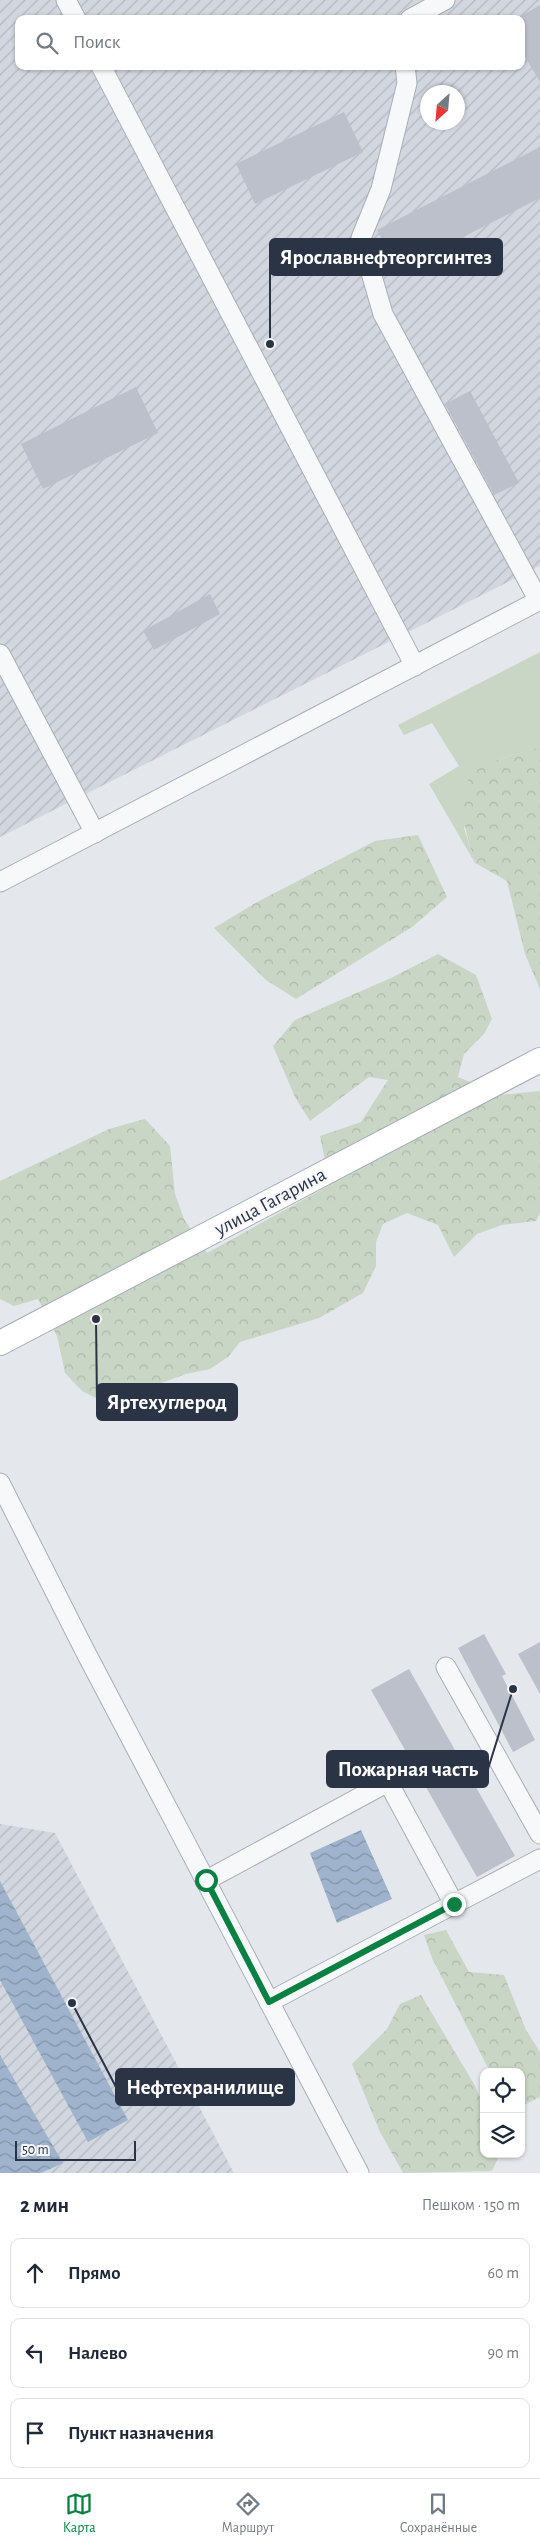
<!DOCTYPE html>
<html lang="ru">
<head>
<meta charset="utf-8">
<style>
	:root { --surface:#fff; --page:#f6f6f7; --text:#1f2937; --muted:#747a83; --line:#e0e1e3; --accent:#0b8043 }
	body { margin:0; font-family:"Alegreya Sans",sans-serif; background:var(--page); color:var(--text) }
	.controls { position:absolute; right:15px; bottom:15px; display:grid; overflow:hidden; border-radius:10px; box-shadow:0 1px 4px #0004 }
	.controls button { width:45px; height:45px; display:grid; place-items:center; padding:0; border:0; border-bottom:1px solid var(--line); background:var(--surface); color:var(--text); font:25px sans-serif }
	.compass { position:absolute; left:420px; top:85px; width:45px; height:45px; border-radius:50%; background:var(--surface); box-shadow:0 1px 4px #0004; rotate:206deg }
	.scale { position:absolute; left:15px; bottom:12px; width:121px; box-sizing:border-box; padding-left:5px; border:2px solid #2b3445; border-top:0; font-size:14px; line-height:18px; white-space:nowrap; color:#2b3445; -webkit-text-stroke:4px #f4f6f9; paint-order:stroke }
	.stop { position:absolute; width:15px; height:15px; margin:-11px; border:4px solid #0b8043; border-radius:50%; background:#fff }
	.stop.end { background:#0b8043; border-color:#fff; box-shadow:0 1px 5px #0008 }
	.list { margin:0; padding:0; list-style:none }
	h2 { display:flex; justify-content:space-between; align-items:center; height:65px; margin:0; padding:0 20px; font-size:21px }
	h2 small { font-size:16px; font-weight:400; color:var(--muted) }
	.list li { display:grid; grid-template-columns:32px 1fr auto; gap:15px; align-items:center; box-sizing:border-box; height:70px; margin:0 10px 10px; padding:0 10px; border:1px solid var(--line); border-radius:10px }
	.list b { display:block; font-size:19px; white-space:nowrap }
	.list em { font-size:16px; font-style:normal; color:var(--muted) }
	.icon { flex:none; width:28px; height:28px; fill:none; stroke:currentColor; stroke-width:2; stroke-linecap:round; stroke-linejoin:round }
	.map { position:relative; flex:none; width:540px; height:2173px; overflow:hidden }
	.search { position:absolute; background:var(--surface); box-shadow:0 1px 4px #0004; left:15px; right:15px; top:15px; height:55px; display:flex; align-items:center; gap:12px; box-sizing:border-box; padding:0 18px; border-radius:10px; color:var(--muted); font-size:19px }
	.sheet { height:305px; background:var(--surface) }
	nav { display:flex; justify-content:space-around; align-items:center; box-sizing:border-box; height:70px; border-top:1px solid var(--line); background:var(--surface); font-size:14px; color:var(--muted) }
	nav a { display:grid; justify-items:center; gap:2px }
	nav .on { color:var(--accent) }
	.map>svg:first-child { display:block }
	.industrial { fill:url(#industrial-furrows); fill-rule:evenodd }
	.green { fill:#c9d6c5 }
	.forest { fill:url(#forest-crowns) }
	.water { fill:url(#water-waves) }
	.building { fill:#bbc0ca }
	.lines { fill:none; stroke-linecap:round; stroke-linejoin:round }
	.minor-casing { stroke:#a9aeb7; stroke-width:21 }
	.major-casing { stroke:#a3abb8; stroke-width:26 }
	.minor { stroke:#f7f8fa; stroke-width:19 }
	.major { stroke:#fff; stroke-width:24 }
	.route { stroke:#0b8043; stroke-width:6 }
	.labels { text-anchor:middle; stroke-width:4; stroke-linejoin:round; paint-order:stroke }
	.street-label { font-size:20px; fill:#2b3445; stroke:#f4f6f9 }
	.leader { fill:none; stroke:#2b3445; stroke-width:2 }
	.callout-dot { fill:#2b3445; stroke:#f4f6f9; stroke-width:2 }
	.callout { fill:#2b3445; stroke:#2b3445; stroke-width:2 }
	.callout-label { font-size:21px; text-anchor:middle; font-weight:bold; fill:#fff }
</style>
</head>
<body>
<div class="map">
<svg width="540" height="2173" viewBox="0 0 540 2173">
	<defs>
		<pattern id="industrial-furrows" width="10" height="10" patternUnits="userSpaceOnUse" patternTransform="scale(1.25)"><rect width="10" height="10" fill="#d2d6de"/><path d="M-1 1l2-2M0 10L10 0M9 11l2-2" fill="none" stroke="#b4b8c0"/></pattern>
		<pattern id="forest-crowns" width="20" height="18" patternUnits="userSpaceOnUse" patternTransform="scale(1.25)"><rect width="20" height="18" fill="#c9d6c5"/><path d="M2 6a3 3 0 1 1 6 0M12 15a3 3 0 1 1 6 0" fill="none" stroke="#adb8ab"/></pattern>
		<pattern id="water-waves" width="16" height="10" patternUnits="userSpaceOnUse" patternTransform="scale(1.25)"><rect width="16" height="10" fill="#9fb4cc"/><path d="M0 5q4-4 8 0t8 0" fill="none" stroke="#8293a7"/></pattern>
	</defs>
	<rect width="100%" height="100%" fill="#e4e7ec"/>
	<!-- industrial -->
	<g class="industrial">
		<path d="M0,0h540v566l-540,271zM19,19h502v47h-502zM428,92h30v30h-30z"/>
		<path d="M0,1824l55,9 179,340h-234z"/>
	</g>
	<!-- green -->
	<path class="green" d="M540,652v95l-40,12 -36,69 11,35 -46,-79 30,-18 -27,-43 -28,12 -6,-10z"/>
	<!-- forest -->
	<g class="forest">
		<path d="M540,747v242l-15,-35 -18,-73 -32,-18c-7,-24 -22,-67 -3,-89 10,-12 52,-22 68,-27z"/>
		<path d="M418,835l29,62 -35,30 -116,72 -30,-19 -52,-52 45,-27 116,-60z"/>
		<path d="M438,954l38,21 16,44 -8,15 -20,20 -6,23 43,18 39,-4v122l-4,8 -34,4 -25,9 -23,23 -16,-32 -31,-12 -24,11 -7,18v24l-13,27 -44,25 -79,24 -12,15 -18,12 -24,5 -80,29 -24,-12 -17,-18 -8,-37 -19,-37 -24,7 -14,-7v-118l109,-52 36,-10 25,27 5,48 9,25 23,34 123,-68 -10,-49 41,-14 27,-42 -19,-3 -59,44 -15,-24 -22,-51 22,-26 96,-42z"/>
		<path d="M446,1930l23,42 35,3 22,55 14,22v45l-16,8 -3,-3v-30h-29l-5,-6 -55,-108 -8,-23z"/>
		<path d="M421,1995l53,89 10,22v48h16l-8,17 -89,2 -23,-41 -28,-68 35,-35 13,-25z"/>
	</g>
	<!-- water -->
	<g class="water">
		<path d="M361,1830l31,69 -55,24 -27,-70z"/>
		<path d="M0,1881l128,239 -40,22 -88,-162z"/>
		<path d="M0,2055l63,108 -22,10h-41z"/>
	</g>
	<!-- building -->
	<g class="building">
		<path d="M540,5v77l-19,-32v-34z"/>
		<path d="M344,112l19,40 -108,52 -19,-40z"/>
		<path d="M540,147v51l-142,72 -21,-40z"/>
		<path d="M136,387l22,46 -115,56 -22,-45z"/>
		<path d="M470,391l49,92 -25,12 -49,-91z"/>
		<path d="M210,594l10,20 -66,36 -11,-19z"/>
		<path d="M484,1634l22,40 -4,2 33,64 -22,12 -55,-104z"/>
		<path d="M540,1642v52l-22,-40z"/>
		<path d="M409,1669l106,187 -38,21 -106,-187z"/>
	</g>
	<g class="lines">
		<defs>
			<g id="minor">
				<path d="M66,0l10,19"/>
				<path d="M410,19l35,-19"/>
				<path d="M101,66l314,600"/>
				<path d="M405,66l2,17 -26,106 -20,49 22,76 156,287"/>
				<path d="M0,654l95,179"/>
				<path d="M0,882l540,-282"/>
				<path d="M0,1483l85,168 274,522"/>
				<path d="M446,1667l94,167"/>
				<path d="M205,1881l183,-99 66,122 -185,98"/>
				<path d="M454,1904l86,-45"/>
			</g>
			<path id="major" d="M0,1343l540,-283"/>
		</defs>
		<!-- minor casing -->
		<use href="#minor" class="minor-casing"/>
		<!-- major casing -->
		<use href="#major" class="major-casing"/>
		<!-- minor -->
		<use href="#minor" class="minor"/>
		<!-- major -->
		<use href="#major" class="major"/>
	</g>
	<g class="lines">
		<!-- route -->
		<path class="route" d="M206,1880l63,122 185,-98"/>
	</g>
	<g class="labels">
		<!-- street labels -->
		<g class="street-label">
			<text transform="translate(270 1201) rotate(-28)" y="7">улица Гагарина</text>
		</g>
	</g>
	<!-- callouts -->
	<path class="leader" d="M270 344L270 257M96 1319L97 1402M513 1689L488 1769M72 2003L116 2087"/>
	<g class="callout-dot">
		<circle cx="270" cy="344" r="5"/>
		<circle cx="96" cy="1319" r="5"/>
		<circle cx="513" cy="1689" r="5"/>
		<circle cx="72" cy="2003" r="5"/>
	</g>
	<g class="callout">
		<rect x="270" y="239" width="232" height="36" rx="5"/>
		<rect x="97" y="1384" width="140" height="36" rx="5"/>
		<rect x="327" y="1751" width="161" height="36" rx="5"/>
		<rect x="116" y="2069" width="178" height="36" rx="5"/>
	</g>
	<g class="callout-label">
		<text x="386" y="264">Ярославнефтеоргсинтез</text>
		<text x="167" y="1409">Яртехуглерод</text>
		<text x="408" y="1776">Пожарная часть</text>
		<text x="205" y="2094">Нефтехранилище</text>
	</g>
</svg>
<div class="controls">
<button><svg class="icon" aria-label="locate" viewBox="0 0 24 24"><circle cx="12" cy="12" r="6"/><path d="M12 2v4M12 18v4M2 12h4M18 12h4"/></svg></button>
<button><svg class="icon" aria-label="layers" viewBox="0 0 24 24"><path d="M12 4l9 5-9 5-9-5zM3 14l9 5 9-5"/></svg></button>
</div>
<svg class="compass" viewBox="-18 -18 36 36"><path d="M0-13l5 13h-10z" fill="#e53935"/><path d="M0 13l5-13h-10z" fill="#747a83"/></svg>
<div class="scale">50 m</div>
<div class="stop" style="left:206px;top:1880px"></div>
<div class="stop end" style="left:454px;top:1904px"></div>
<div class="search"><svg class="icon" aria-label="search" viewBox="0 0 24 24"><circle cx="10" cy="10" r="6"/><path d="M15 15l6 6"/></svg>Поиск</div>
</div>
<section class="sheet">
<h2>2 мин<small>Пешком · 150 m</small></h2>
<ul class="list">
<li><svg class="icon" aria-label="ahead" viewBox="0 0 24 24"><path d="M12 20V5M6 11l6-6 6 6"/></svg><div><b>Прямо</b></div><em>60 m</em></li>
<li><svg class="icon" aria-label="left" viewBox="0 0 24 24"><path d="M17 20v-9H6M10 6l-5 5 5 5"/></svg><div><b>Налево</b></div><em>90 m</em></li>
<li><svg class="icon" aria-label="arrive" viewBox="0 0 24 24"><path d="M6 21V4h12l-3 4 3 4H6"/></svg><div><b>Пункт назначения</b></div></li>
</ul>
</section>
<nav>
<a class="on"><svg class="icon" aria-label="map" viewBox="0 0 24 24"><path d="M3 6l6-2 6 2 6-2v14l-6 2-6-2-6 2zM9 4v14M15 6v14"/></svg>Карта</a>
<a><svg class="icon" aria-label="directions" viewBox="0 0 24 24"><path d="M12 3l9 9-9 9-9-9zM9 14v-3h6M13 9l2 2-2 2"/></svg>Маршрут</a>
<a><svg class="icon" aria-label="saved" viewBox="0 0 24 24"><path d="M7 4h10v16l-5-4-5 4z"/></svg>Сохранённые</a>
</nav>
</body>
</html>
